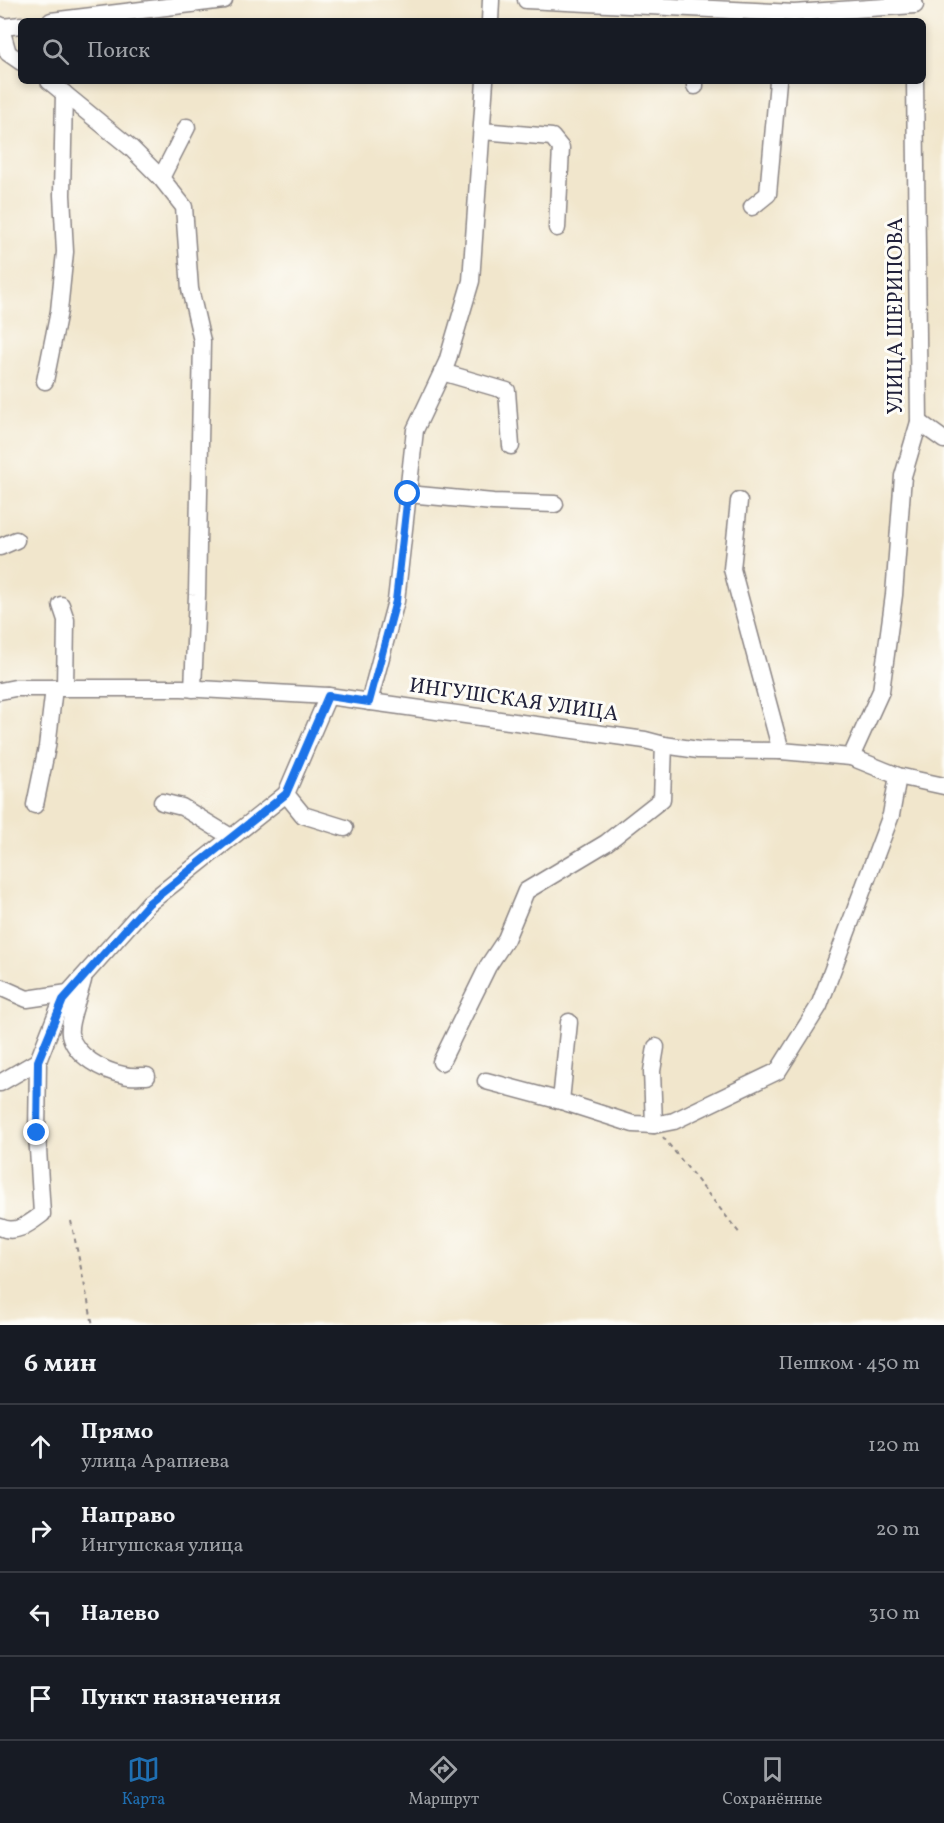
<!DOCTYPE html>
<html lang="ru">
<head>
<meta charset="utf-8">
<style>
	:root { --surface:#171b24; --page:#20242c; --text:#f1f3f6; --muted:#9ea1a6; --line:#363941; --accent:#1f6fb2 }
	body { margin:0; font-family:Vollkorn,serif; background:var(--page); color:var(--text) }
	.stop { position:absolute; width:18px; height:18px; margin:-14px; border:4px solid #1a73e8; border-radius:50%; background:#fff }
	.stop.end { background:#1a73e8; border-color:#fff; box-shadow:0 2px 6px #0008 }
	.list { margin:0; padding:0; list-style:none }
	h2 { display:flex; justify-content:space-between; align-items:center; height:78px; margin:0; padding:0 24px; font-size:26px }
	h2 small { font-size:20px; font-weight:400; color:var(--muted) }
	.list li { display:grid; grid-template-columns:39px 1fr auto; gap:18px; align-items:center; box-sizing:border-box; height:84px; padding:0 24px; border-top:2px solid var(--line) }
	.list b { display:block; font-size:22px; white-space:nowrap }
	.list p { margin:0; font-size:20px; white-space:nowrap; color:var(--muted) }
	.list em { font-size:20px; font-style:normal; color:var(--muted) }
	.icon { flex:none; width:33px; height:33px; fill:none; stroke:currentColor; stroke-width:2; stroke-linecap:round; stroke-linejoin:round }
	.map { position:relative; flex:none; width:944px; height:1325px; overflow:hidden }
	.search { position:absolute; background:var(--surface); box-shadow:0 3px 9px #0003; left:18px; right:18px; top:18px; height:66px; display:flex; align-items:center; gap:15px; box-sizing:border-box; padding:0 21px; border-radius:9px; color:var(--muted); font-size:22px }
	.sheet { height:414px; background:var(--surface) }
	nav { display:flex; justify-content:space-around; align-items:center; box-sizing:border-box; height:84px; border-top:2px solid var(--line); background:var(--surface); font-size:16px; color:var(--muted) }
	nav a { display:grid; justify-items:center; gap:3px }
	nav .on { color:var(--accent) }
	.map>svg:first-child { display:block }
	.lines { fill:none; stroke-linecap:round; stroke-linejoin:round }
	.minor-casing { stroke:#8a8484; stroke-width:19 }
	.path { stroke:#8a8484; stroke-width:2; stroke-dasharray:4.5 4.5; stroke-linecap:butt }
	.minor { stroke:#fff; stroke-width:16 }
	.route { stroke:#1a73e8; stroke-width:8 }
	.labels { text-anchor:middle; stroke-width:6; stroke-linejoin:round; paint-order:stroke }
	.street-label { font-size:21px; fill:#22223b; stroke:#fdfcf7 }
</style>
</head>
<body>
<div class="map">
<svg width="944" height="1325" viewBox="0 0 944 1325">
	<rect width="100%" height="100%" fill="#fdfcf7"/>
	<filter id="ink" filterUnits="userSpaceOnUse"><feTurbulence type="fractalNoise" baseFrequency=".0167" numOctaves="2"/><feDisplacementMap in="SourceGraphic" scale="12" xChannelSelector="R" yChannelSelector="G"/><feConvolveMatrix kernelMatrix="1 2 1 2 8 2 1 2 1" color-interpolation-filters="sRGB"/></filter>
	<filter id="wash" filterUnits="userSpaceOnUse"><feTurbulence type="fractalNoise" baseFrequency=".008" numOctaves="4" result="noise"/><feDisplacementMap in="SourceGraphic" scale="24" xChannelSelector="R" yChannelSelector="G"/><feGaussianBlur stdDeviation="1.35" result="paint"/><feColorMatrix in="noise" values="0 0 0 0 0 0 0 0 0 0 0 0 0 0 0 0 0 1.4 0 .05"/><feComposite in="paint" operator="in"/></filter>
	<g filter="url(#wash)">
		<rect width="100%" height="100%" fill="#f1e6cc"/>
	</g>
	<g filter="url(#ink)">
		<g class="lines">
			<defs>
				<g id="minor">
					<path d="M526,0l268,13 121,-8"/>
					<path d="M51,21l173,-21"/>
					<path d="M490,21l1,-21"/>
					<path d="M0,25l8,28 13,9"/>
					<path d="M2,27l19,-2"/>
					<path d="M49,81l82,67 30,30 23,29 6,82 12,52 -5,254 -4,94"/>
					<path d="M695,86v-5"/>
					<path d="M482,131l70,6 9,11 -4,80"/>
					<path d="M161,178l26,-51"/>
					<path d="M752,207l16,-13 10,-113"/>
					<path d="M442,372l65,19 4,55"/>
					<path d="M45,381l14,-70 6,-59 -3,-57 2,-102"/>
					<path d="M919,422l25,18"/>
					<path d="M408,494l85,8 62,2"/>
					<path d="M739,501l-7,68 49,182"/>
					<path d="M0,547l16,-7"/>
					<path d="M61,605l5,15 -1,68"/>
					<path d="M0,691l15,-3h167l146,8 317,44 19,5 34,5 83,1 70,6 47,19 46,10"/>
					<path d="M369,702l27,-101 19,-171 32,-68 24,-81 14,-200"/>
					<path d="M851,757l30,-66 13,-96 9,-119 16,-54 -4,-341"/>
					<path d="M286,794l17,21 42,13"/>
					<path d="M162,802l20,5 49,30"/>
					<path d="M35,805l12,-58 7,-59"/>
					<path d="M83,980c-3,13 -15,42 -13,54 5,22 33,37 54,41 7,2 16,1 23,1"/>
					<path d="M0,987l27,12 41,-6"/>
					<path d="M441,1062l47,-96 18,-27 20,-48 80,-48 56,-44 2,-54"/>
					<path d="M486,1081l75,20 72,23 21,1 20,-4 104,-50 41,-65 72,-191 7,-39"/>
					<path d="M0,1083l38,-22"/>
					<path d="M561,1101l8,-79"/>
					<path d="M654,1125l-2,-54 4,-24"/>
					<path d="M0,1227c16,8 30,-4 42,-13l-5,-81 1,-72 24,-61 87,-97 137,-109 42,-98"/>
				</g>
			</defs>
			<!-- minor casing -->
			<use href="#minor" class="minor-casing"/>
			<!-- path -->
			<g class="path">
				<path d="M663,1137l78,98"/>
				<path d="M71,1221l22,104"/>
			</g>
			<!-- minor -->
			<use href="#minor" class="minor"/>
		</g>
	</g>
	<g class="lines" filter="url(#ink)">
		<!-- route -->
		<path class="route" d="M37,1133l1,-72 25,-61 86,-97 137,-109 42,-98 41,6 27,-101 12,-107"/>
	</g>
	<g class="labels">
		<!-- street labels -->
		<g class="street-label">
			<text transform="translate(895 316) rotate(-90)" y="7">УЛИЦА ШЕРИПОВА</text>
			<text transform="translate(514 699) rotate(8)" y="7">ИНГУШСКАЯ УЛИЦА</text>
		</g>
	</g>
</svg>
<div class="stop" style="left:408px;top:494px"></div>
<div class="stop end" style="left:37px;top:1133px"></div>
<div class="search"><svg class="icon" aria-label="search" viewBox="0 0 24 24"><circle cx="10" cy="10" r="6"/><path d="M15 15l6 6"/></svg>Поиск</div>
</div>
<section class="sheet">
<h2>6 мин<small>Пешком · 450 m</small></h2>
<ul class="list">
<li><svg class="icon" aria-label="ahead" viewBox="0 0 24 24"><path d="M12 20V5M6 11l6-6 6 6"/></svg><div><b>Прямо</b><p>улица Арапиева</p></div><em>120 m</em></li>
<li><svg class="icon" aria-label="right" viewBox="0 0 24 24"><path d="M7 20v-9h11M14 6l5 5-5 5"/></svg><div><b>Направо</b><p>Ингушская улица</p></div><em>20 m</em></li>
<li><svg class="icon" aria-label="left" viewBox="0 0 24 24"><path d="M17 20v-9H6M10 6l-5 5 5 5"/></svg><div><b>Налево</b></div><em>310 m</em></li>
<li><svg class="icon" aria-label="arrive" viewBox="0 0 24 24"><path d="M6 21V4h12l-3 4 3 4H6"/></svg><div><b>Пункт назначения</b></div></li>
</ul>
</section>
<nav>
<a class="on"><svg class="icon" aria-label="map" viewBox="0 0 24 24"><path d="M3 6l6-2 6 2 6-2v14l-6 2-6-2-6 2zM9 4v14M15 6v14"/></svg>Карта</a>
<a><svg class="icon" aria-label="directions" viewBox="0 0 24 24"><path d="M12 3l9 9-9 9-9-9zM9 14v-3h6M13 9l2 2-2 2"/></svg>Маршрут</a>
<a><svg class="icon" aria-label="saved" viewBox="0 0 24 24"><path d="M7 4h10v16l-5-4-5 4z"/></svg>Сохранённые</a>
</nav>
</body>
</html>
